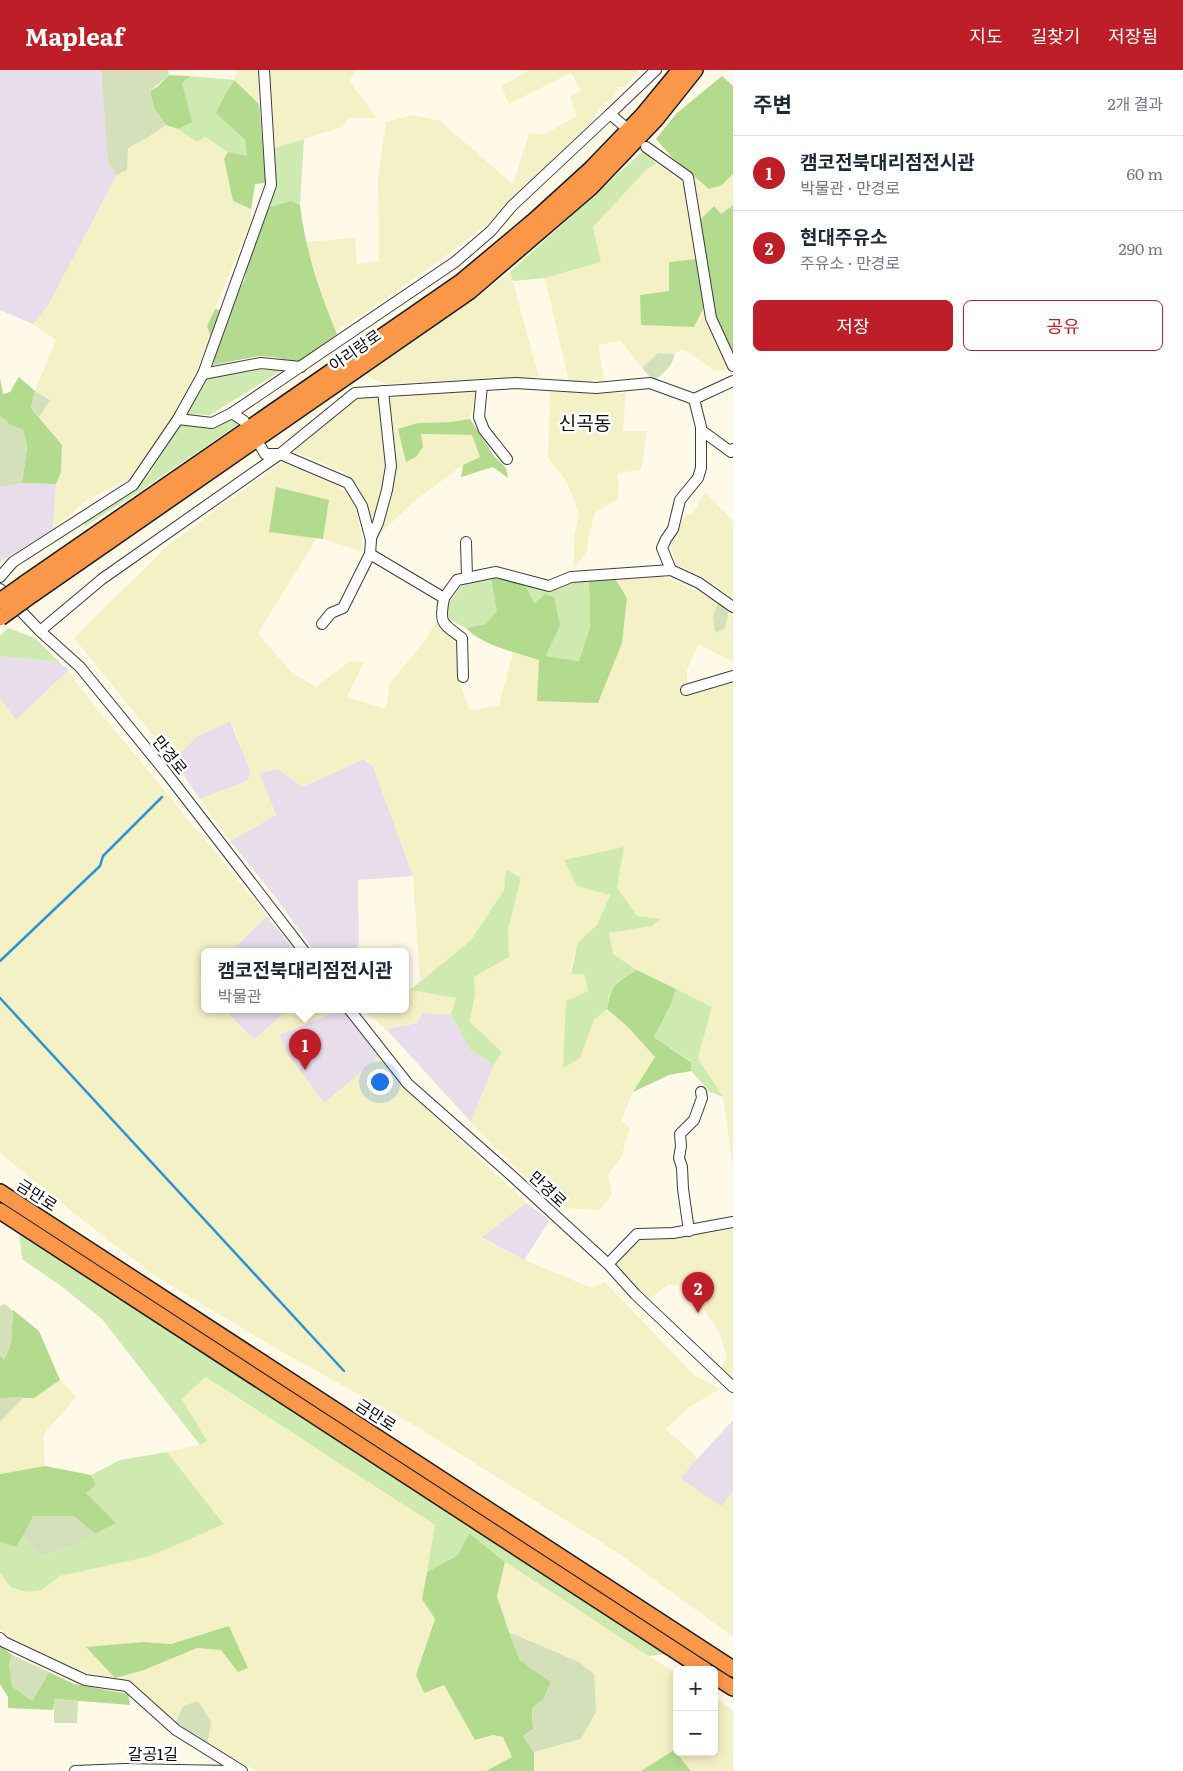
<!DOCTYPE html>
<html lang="ko">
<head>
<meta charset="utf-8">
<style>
	:root { --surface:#fff; --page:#f2f2f3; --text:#1f2937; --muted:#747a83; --line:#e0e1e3; --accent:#be1e28 }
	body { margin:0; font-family:Literata,"Noto Sans KR",serif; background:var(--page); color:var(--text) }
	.controls { position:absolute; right:15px; bottom:15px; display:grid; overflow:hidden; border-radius:8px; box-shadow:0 2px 12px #0003 }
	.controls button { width:45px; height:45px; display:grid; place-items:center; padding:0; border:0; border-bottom:1px solid var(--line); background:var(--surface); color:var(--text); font:25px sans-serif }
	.you { position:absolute; left:379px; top:1011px; width:18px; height:18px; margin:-12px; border:4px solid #fff; border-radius:50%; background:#1a73e8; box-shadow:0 0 0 8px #1a73e833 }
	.badge { display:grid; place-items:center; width:32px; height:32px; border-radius:50%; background:var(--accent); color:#fff; font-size:16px; font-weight:700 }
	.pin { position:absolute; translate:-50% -41px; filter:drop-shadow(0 1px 2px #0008) }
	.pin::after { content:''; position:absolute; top:26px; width:18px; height:15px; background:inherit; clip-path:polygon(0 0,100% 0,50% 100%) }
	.popup { position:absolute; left:201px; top:878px; width:208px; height:65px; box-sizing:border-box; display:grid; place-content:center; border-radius:8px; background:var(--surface); filter:drop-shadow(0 1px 4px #0005); font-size:16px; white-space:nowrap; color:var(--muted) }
	.popup b { font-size:19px; color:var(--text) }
	.popup::after { content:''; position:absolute; left:50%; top:100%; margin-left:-10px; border:10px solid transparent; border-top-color:var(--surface) }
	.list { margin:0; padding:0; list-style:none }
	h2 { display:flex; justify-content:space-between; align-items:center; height:65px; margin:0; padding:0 20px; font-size:21px }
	h2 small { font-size:16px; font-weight:400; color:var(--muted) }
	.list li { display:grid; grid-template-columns:32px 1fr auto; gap:15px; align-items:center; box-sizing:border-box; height:75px; padding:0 20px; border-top:1px solid var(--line) }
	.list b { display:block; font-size:19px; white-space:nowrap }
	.list p { margin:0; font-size:16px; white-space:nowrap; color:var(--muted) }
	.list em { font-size:16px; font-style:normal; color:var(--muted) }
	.actions { display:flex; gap:10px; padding:15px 20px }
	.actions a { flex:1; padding:11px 0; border:1px solid var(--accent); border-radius:8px; text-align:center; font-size:18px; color:var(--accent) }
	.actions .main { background:var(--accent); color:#fff }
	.map { position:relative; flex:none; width:733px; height:1701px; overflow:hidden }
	header { display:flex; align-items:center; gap:30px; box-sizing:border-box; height:70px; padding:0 25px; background:var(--accent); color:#fff }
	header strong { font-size:24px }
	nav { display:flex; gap:28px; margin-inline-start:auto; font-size:18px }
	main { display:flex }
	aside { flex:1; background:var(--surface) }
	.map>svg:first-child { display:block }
	.industrial { fill:#e8ddea }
	.farmland { fill:#f5f1c6 }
	.green { fill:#cfeab0 }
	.forest { fill:#b2db8e }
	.cemetery { fill:#d4e0b9 }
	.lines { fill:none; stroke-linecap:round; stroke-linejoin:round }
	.stream { stroke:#2d93d2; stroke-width:2.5 }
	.minor-casing { stroke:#3d3d3d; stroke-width:12 }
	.highway-casing { stroke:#1b1b1b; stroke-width:18 }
	.minor { stroke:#fff; stroke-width:10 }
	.highway { stroke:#fb9749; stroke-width:15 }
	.highway-bridge-casing { stroke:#1b1b1b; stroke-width:18; stroke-linecap:butt }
	.highway-bridge { stroke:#fb9749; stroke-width:15 }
	.labels { text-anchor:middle; stroke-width:5; stroke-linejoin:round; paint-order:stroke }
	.street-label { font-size:16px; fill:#0a0a0a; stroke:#fff }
	.quarter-label { font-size:19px; fill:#0a0a0a; stroke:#fff }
</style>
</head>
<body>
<header>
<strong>Mapleaf</strong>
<nav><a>지도</a><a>길찾기</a><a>저장됨</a></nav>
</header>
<main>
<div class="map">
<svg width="733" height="1701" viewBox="0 0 733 1701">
	<rect width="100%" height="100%" fill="#fffae7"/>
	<!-- industrial -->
	<g class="industrial">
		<path d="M0,0h101l7,92 9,13 -69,131 -15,18 -33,-14z"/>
		<path d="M22,413l34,1 -3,45 -53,33v-75z"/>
		<path d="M0,586l59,6 10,8 -53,50 -16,-21z"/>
		<path d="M230,651l21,52 -4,8 -47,18 -27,-39 23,-23z"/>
		<path d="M363,689l10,7 40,110 -55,4 1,62 -4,9h-41l-37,-52 -47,-58 46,-26 -17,-42 19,-4 25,18z"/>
		<path d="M267,846l28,35h-64z"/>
		<path d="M224,939h64l-34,31z"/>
		<path d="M342,939l37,48 -54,47 -38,-50 -8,-19z"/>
		<path d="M422,943l29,1 19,36 24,15 -23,57 -85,-93 31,-6z"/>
		<path d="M526,1133l24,17 -26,40 -43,-23z"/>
		<path d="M733,1350v72l-12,15 -41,-29z"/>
	</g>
	<!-- farmland -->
	<g class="farmland">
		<path d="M237,0h22v34l-25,-24z"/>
		<path d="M270,0h86l-7,11 28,37h-28l-7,9 -67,21z"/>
		<path d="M530,0h109l-14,17h-7l-5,11 -15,11 -9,16 -69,70 -55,47 -87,62 -42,27 -9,-22 -21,-67 49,-4 2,26 22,-3 -1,-85 8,-54 26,-7 28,6 73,63 16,-51 14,2 34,-19 -7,-19 11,-7 -10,-17 -62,31 -8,-18z"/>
		<path d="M166,55l12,4 19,12 8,-4 23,15 -4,7 9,42 18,8v12l-36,88 -8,16 4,13 -21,46 -19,35 -28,42 -13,17 -42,21 -35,30 3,-45 5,-12 1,-27 -23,-28 11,-17 -15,-9 21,-51 -23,-16 15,-18 69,-131 10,-5v-22l20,-10z"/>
		<path d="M656,93l29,22 11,74 -26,3 35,43 26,64 -16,2 -32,-22 -9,5 -16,-1 -16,15 -21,-27 -23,4 6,35 -35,2 -24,-104 56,-16 -8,-35 54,-58z"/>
		<path d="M691,104l31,11 11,-11v31l-12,9 -7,-8 -14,14z"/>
		<path d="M510,202l29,105 -153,7 -22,-9z"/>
		<path d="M476,320l-6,29 -19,3 -33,1 3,11 51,1 8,22 -17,8 -50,37 -35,34 19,-69 -7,-69z"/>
		<path d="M550,322l76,1 -3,38h24l-6,39 -23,3 1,25 -24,15 -6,22 -2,16 -13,17v-33l5,-21 -12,-32 -19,-25z"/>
		<path d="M379,327l6,63 -4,37 -8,24 -16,-37 -12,-11 -52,-22 61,-52z"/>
		<path d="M282,392l46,18 20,14 7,11 7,32v15l-39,-13 6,-39 -60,31 48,7 -59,95 33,39 25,15 34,-26 14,1 -17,35 39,12 4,-26 36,-44 10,-17 20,22 2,35 12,32 29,-6 14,-53 26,7 59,44 24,-61 5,-44 -11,-18 46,-3 10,2 46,23 -5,14 16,-7 4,3v50l-35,-18 -11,26v24l46,-15v489l-10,-71 -25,-39 14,-51 -75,-37 -24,-16 -4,-21 42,-7 8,-7 -22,-3 -20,-29 -40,-1 33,8 -13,31 -19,17 -7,25v7l13,-1 4,18 -8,67 14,-38 13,-11 21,18 27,30 -22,35 -12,29 9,7 -9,30 -13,16 4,21 -12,15 -40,-2 -37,-33 -52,-53 23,-57 8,-13 -32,-30 5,-29 -1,-16 35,-20 -1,-27 13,-52 -15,-7 -2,19 -33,50 -51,42 -7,-106 -40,-110 -10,-7 -60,28 -25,-18 -19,4 17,42 -46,26 -30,-42 47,-18 4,-8 -20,-52 -35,16 -23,23 -99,-122 92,-91z"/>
		<path d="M705,422l28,29v78l-23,-18 -34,-17 -6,-20 16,-30 6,1z"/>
		<path d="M69,600l8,14 190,232 -36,35h-26v26l-6,6 6,7v19h19l30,31 34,-31h54l-63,26 8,19 37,49 55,-46 64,67 83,79 -45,35 43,22 68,28 13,-6 89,93 26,14 -31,18 -23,22 32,29 -18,20 41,28 12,-14v145l-115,-84 -199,-125 -144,-80 -120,-72 -80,-62 -75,-61v-454l16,21z"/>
		<path d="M410,920l46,8 -5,16 -29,-1 -5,10 -31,6 -24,-20h43v-15z"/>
		<path d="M733,1157v151l-12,-11 6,-9 -7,-24 -30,-47 -21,-3 -21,16 -35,-36 25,-25z"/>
		<path d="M206,1307l230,148 -14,74 13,20 -19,56 28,9 31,56 18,-5 10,2 10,20 -27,14h-229l-50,-25 -24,-40 -7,16 -28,-24 -30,-21 26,-7 53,-22 24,2 17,21 9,-3 -18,-42 -58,18 -28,-2 -57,5 29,31 -27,-4 -76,-34 -12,-11v-57l10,16 32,2 17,-14 92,-20 73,-33 -57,-71 33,-7 7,-4 -25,-42z"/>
		<path d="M60,1310l16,17 -33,38 2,31 -45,8v-52l24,-25 10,1z"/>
		<path d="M505,1492l172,112v78h37v-54l19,12v61h-42l-17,-21 -33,21h-107v-19l47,-13 15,-27 -17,-50 -70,-30 -12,-36z"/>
	</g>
	<!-- green -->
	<g class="green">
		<path d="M191,6l43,4 -12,20 -5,13 28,27 2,17 -19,-5 -23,-15 -8,5 -19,-13 13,-7 -9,-39z"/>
		<path d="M304,69l-4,66 -9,-4 -25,7 10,-28 -1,-32z"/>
		<path d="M643,81l13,12 -9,6 -54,58 8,35 -56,16 -32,3 -3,-9z"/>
		<path d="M284,299l-74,46 -23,-1 21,-36 47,-8z"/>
		<path d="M232,347l8,6 -101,69 -55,35 1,-6 55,-38 10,-10 29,-49 27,4z"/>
		<path d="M491,507l7,34 -12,13 -20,4 -14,-7 -8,-11 20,-28z"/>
		<path d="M589,509l1,48 -11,34 -33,-5 14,-30 -26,-21 -9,-21 22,4z"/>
		<path d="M8,558l27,10 24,24 -59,-6v-20z"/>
		<path d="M624,777l-7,40 20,29 23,3 -9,7 -42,7 4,21 24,16 -19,11 -9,14 -2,14 -13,11 -14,38 -17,10 3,-67 22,-10 -4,-17h-13l7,-32 19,-17 13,-30 -33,-9 -13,-26z"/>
		<path d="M506,800l15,8 -13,52 1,27 -35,20 1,16 -5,29 32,30 -8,13 -24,-15 -19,-36 5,-16 -46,-8 61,-50 33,-50z"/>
		<path d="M676,919l36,18 -14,51 25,39 -13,-5 -19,-21v-10l-37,-24 17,-33z"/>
		<path d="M19,1163l429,277 218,144 -17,2 -144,-94 -36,-29 -11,22 -31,17 8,-47 -229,-148 -24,22 25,42 -7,4 -98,-126 -41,-33 -39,-27z"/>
		<path d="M167,1382l57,72 -73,32 -91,20 -18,14 -16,2 -16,-5 -10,-15v-30l16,5 7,-11 17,21 32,-11 43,-23 -30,-30 11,-8 -5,-10 29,-15z"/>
	</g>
	<!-- forest -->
	<g class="forest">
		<path d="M169,5l22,1 -9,7 10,39 -14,7 -12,-4 -12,-17 -4,-17 7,-4z"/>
		<path d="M722,6l11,10v88l-11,11 -13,4 -38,-33 -15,-17 21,-26z"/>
		<path d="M234,10l25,24 7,79 -11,1 -4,25 -18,-8 -9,-42 4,-7 19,4 -2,-16 -29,-27 6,-13z"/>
		<path d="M291,131l9,4c5,44 20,88 37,129l-38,28 -26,-5 -14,-1 -46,9 3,-12 -9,-27 8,-17 12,2 17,-30 12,-51 10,-22z"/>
		<path d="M733,135v148l-18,-37 -15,-96 14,-14 7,8z"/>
		<path d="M696,189l9,46 -11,22 -53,-2 -1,-30 29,-4v-29z"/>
		<path d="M19,307l16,14 -4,17 31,37 -1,27 -5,12 -34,-1 5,-36 -4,-17 -15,-6 -2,-4 -6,-4v-38l3,16 7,-2z"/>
		<path d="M470,349l24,37 12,12 2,10 -15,-11 -32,10 2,-12 17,-8 -8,-22 -51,-1 2,13 -7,10 -10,5 -8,-33 20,-6 33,-1z"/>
		<path d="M276,417l53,13 -6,39 -54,-7z"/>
		<path d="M491,507l34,7 9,20 11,-10 9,3 6,29 -14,30 33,5 11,-34 -1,-48 27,1 11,18 -5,45 -24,60 -61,-2 2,-41c-22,-7 -58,-15 -73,-32l20,-4 11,-13z"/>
		<path d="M637,900l39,19 -5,15 -17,33 37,25v9l-22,4 -36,17 22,-35 -27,-30 -21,-18c4,-24 9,-27 30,-39z"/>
		<path d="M13,1240l26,21 21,49 -26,18h-34v-43l4,4 7,-15z"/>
		<path d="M45,1396l46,9 5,10 -10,8 30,30 -21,11 -22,-18 -45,12 -12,19 -16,-5v-68z"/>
		<path d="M469,1463l36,29 -8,34 12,36 11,28 31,22 -8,18 -11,8 1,21 -10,7 11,16v19h-48l26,-14 -9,-20 -10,-2 -18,5 -31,-55 -20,8 -8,-18 19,-56 -13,-20 5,-27 31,-17z"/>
		<path d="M229,1556l19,42 -10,4 -17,-22 -24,-2 -53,22 -29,8 -29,-31 57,-5 28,2z"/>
		<path d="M0,1575l12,10 -3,11 23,35 17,-29 25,12 54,10 2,11 -75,-6 -2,11 -45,-2v-11l-8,-13z"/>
		<path d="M674,1680l17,21h-50z"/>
	</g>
	<!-- cemetery -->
	<g class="cemetery">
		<path d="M101,0h67l1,5 -19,16 4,17 12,17 -19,13 -19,10 -1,22 -10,5 -9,-13z"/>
		<path d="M658,283l16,1c0,12 -12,20 -20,27l-12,-13z"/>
		<path d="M35,321l15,9 -11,17 -8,-9z"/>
		<path d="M0,346l6,4 2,4 15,6 4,17 -5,36 -22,4z"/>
		<path d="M718,532l11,7 -4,19 -10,5 -2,-17z"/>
		<path d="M5,1234l8,7 -2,33 -7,16 -4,-5v-49z"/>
		<path d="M17,1327h7l-24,25v-24z"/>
		<path d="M33,1446h41l21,18 -23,12 -32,11 -17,-21z"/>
		<path d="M509,1562l70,30 15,12 2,38 -15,27 -47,13 -11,-16 10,-7 -1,-21 11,-8 8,-18 -31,-22z"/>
		<path d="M12,1585l37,17 -17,29 -20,-14 -3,-21z"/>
		<path d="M54,1629l24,2 -1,22h-23z"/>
		<path d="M198,1631l13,21 -4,24 -31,-24 7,-16z"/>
	</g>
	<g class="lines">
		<!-- stream -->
		<g class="stream">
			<path d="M0,891l100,-95 3,-10 59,-59"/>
			<path d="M0,928l344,373"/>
		</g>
		<defs>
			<g id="minor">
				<path d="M624,56l-14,-12 46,-44"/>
				<path d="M646,77l42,30 23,141 22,48"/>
				<path d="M203,304l58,-11 40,4"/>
				<path d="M482,315l-3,32 5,13 23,29"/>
				<path d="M232,343l223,-151 36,-31 21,-25 98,-92"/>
				<path d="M178,349l34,4 20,-10 12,8"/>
				<path d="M701,360l30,22 2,-3"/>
				<path d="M261,377l4,7h15l68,29 14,23 9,34 -1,14 -27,54 -12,5 -9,11"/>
				<path d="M371,468l7,-15 9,-33 4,-24 -8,-75"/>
				<path d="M466,472l1,36"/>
				<path d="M370,484l74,44 13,-18 39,-8 53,14 22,-9 100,-7 28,13 34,24"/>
				<path d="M671,500l-9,-22 4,-9 7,-10 7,-29 18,-22 3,-10v-41l-7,-28"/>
				<path d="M0,507l13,-15 120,-77 45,-66 25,-45 68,-189 -7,-115"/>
				<path d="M0,519l40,42 40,36 88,108 136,176"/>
				<path d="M444,528c-5,26 -2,25 18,40l1,39"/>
				<path d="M40,561l62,-52 178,-125 75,-61 161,-10 80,5 54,-5 44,16 39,-18"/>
				<path d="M686,620l47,-14"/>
				<path d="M349,939l59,75 103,91 97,89 27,30 98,93"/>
				<path d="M689,1161l-6,-42 -1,-22 -3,-9 2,-12 -1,-12 14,-14 8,-22 -1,-6"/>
				<path d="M608,1194l29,-30 36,-1 60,-11"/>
				<path d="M0,1568l4,4 81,38 42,6 49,44 66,41"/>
				<path d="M75,1701l50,-2 105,2"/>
			</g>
			<g id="highway">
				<path d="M24,514l437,-302 74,-62 56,-51 52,-54 37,-45"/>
				<path d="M33,524l437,-303 120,-103 66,-69 39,-49"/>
				<path d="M0,1122l733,477"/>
				<path d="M0,1141l705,459"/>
				<path d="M714,1606l19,12"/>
			</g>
		</defs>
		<!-- minor casing -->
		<use href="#minor" class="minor-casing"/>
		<!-- highway casing -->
		<use href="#highway" class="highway-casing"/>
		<!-- minor -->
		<use href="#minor" class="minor"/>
		<!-- highway -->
		<use href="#highway" class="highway"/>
		<defs>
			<g id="highway-bridge">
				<path d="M0,531l24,-17"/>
				<path d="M0,548l33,-24"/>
			</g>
		</defs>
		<!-- highway-bridge casing -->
		<use href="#highway-bridge" class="highway-bridge-casing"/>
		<!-- highway-bridge -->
		<use href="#highway-bridge" class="highway-bridge"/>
	</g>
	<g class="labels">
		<!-- street labels -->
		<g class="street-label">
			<text transform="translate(355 280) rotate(-35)" y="6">아리랑로</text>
			<text transform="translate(170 685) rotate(51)" y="6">만경로</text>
			<text transform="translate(548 1119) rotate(43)" y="6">만경로</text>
			<text transform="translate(37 1125) rotate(33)" y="6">금만로</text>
			<text transform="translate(376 1345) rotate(33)" y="6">금만로</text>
			<text x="153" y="1690">갈공1길</text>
		</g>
		<!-- quarter labels -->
		<g class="quarter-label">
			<text x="585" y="360">신곡동</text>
		</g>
	</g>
</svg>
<div class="controls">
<button>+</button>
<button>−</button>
</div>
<div class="you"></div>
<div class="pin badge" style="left:305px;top:1000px">1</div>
<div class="popup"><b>캠코전북대리점전시관</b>박물관</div>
<div class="pin badge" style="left:698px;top:1243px">2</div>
</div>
<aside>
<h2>주변<small>2개 결과</small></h2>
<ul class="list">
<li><span class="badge">1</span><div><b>캠코전북대리점전시관</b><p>박물관 · 만경로</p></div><em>60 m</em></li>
<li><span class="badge">2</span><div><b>현대주유소</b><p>주유소 · 만경로</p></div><em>290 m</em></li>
</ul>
<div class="actions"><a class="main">저장</a><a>공유</a></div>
</aside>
</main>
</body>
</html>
